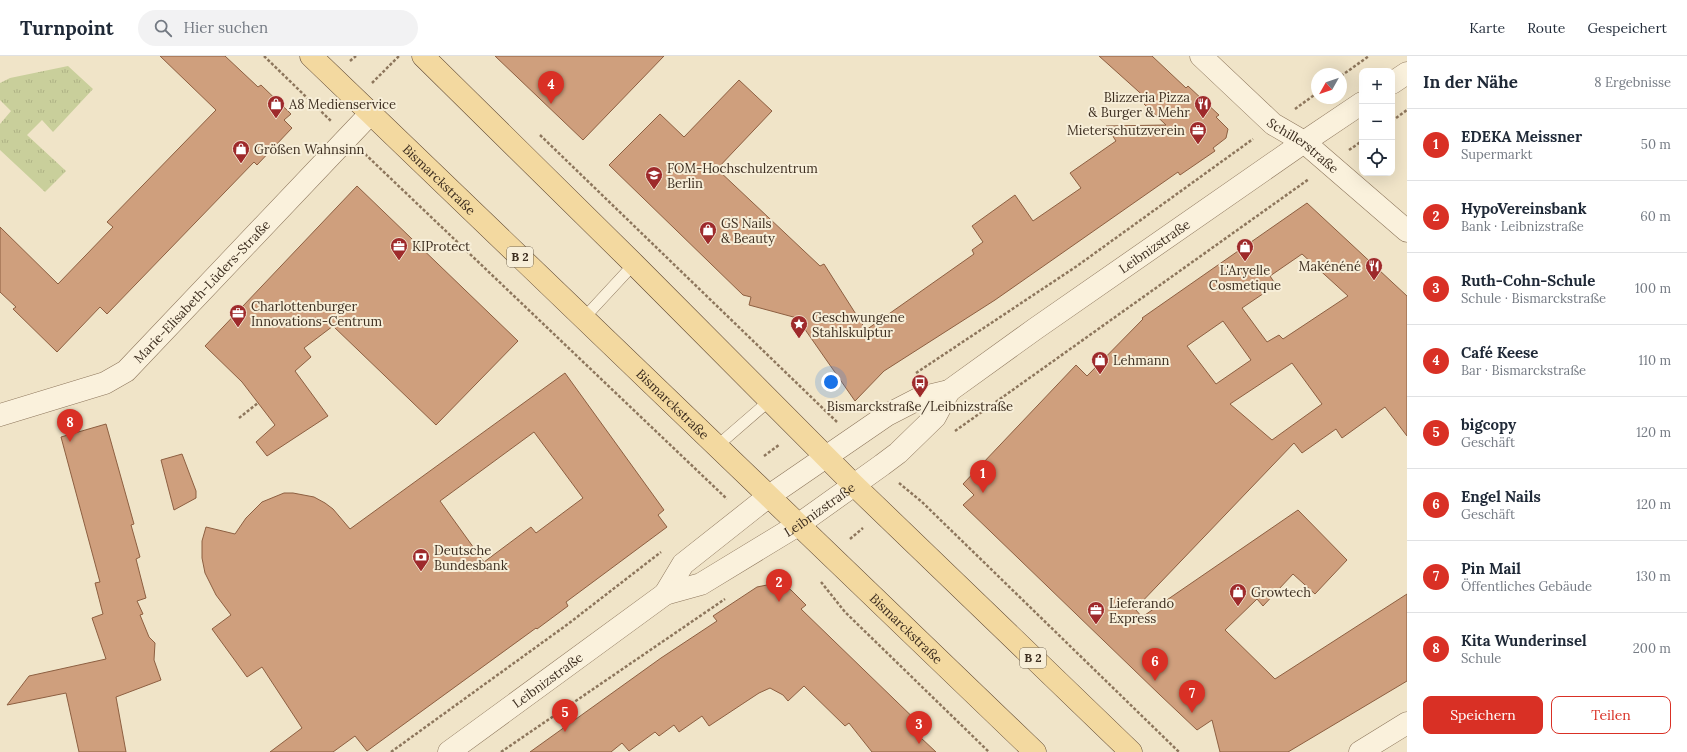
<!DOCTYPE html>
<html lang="de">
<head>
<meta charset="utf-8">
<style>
	:root { --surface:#fff; --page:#f2f2f3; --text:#1f2937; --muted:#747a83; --line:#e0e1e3; --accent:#d93025 }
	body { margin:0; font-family:Lora,serif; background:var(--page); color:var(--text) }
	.controls { position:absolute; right:12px; top:12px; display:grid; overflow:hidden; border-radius:8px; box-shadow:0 4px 16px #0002 }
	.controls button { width:36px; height:36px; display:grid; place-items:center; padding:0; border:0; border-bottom:1px solid var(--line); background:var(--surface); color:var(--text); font:20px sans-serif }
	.compass { position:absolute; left:1311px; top:12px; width:36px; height:36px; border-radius:50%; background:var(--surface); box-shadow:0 4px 16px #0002; rotate:230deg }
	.you { position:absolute; left:831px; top:326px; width:14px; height:14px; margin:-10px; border:3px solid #fff; border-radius:50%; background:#1a73e8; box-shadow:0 0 0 6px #1a73e833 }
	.badge { display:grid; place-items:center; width:26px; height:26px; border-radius:50%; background:var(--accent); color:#fff; font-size:13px; font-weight:700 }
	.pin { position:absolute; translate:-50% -33px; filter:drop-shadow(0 1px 2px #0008) }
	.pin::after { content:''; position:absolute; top:21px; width:14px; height:12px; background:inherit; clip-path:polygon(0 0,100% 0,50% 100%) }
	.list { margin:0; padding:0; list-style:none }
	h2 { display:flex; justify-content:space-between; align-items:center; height:52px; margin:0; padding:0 16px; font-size:17px }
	h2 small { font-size:13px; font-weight:400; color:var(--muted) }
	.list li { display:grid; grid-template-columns:26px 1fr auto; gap:12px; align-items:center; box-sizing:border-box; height:72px; padding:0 16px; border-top:1px solid var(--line) }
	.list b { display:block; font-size:15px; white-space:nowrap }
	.list p { margin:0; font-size:13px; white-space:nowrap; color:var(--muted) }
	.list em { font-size:13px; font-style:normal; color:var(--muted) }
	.actions { display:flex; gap:8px; padding:12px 16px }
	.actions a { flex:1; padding:9px 0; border:1px solid var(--accent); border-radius:8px; text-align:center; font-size:14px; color:var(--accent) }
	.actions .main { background:var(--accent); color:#fff }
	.icon { flex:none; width:22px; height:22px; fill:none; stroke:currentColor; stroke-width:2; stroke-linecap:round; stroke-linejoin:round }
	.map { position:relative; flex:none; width:1407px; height:696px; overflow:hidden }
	header { display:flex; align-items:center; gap:24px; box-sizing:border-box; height:56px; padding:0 20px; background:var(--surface); border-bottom:1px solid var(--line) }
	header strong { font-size:19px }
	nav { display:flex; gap:22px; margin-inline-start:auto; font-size:14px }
	.search { width:280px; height:36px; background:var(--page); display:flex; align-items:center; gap:10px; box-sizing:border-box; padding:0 14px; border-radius:22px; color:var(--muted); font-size:15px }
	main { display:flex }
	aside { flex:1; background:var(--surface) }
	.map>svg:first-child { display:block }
	.grass { fill:url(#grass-tufts) }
	.building { fill:#cf9f7d; stroke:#8d5f41; fill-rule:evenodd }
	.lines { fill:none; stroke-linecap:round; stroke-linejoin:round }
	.service-casing { stroke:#8d765c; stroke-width:12 }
	.minor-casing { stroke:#8d765c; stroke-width:23 }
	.tertiary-casing { stroke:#8d765c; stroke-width:23 }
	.primary-casing { stroke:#5b4430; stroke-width:23 }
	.path { stroke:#8d765c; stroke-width:2.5; stroke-dasharray:3 2; stroke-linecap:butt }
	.service { stroke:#faf1dc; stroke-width:11 }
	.minor { stroke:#faf1dc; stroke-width:22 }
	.tertiary { stroke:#faf1dc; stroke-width:22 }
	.primary { stroke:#f3d9a0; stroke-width:22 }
	.labels { text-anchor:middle; stroke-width:4; stroke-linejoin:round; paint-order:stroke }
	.shield { fill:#f7eed8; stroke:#756857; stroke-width:1 }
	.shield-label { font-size:12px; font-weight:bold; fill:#3d2e20 }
	.poi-label { font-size:13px; fill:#3d2e20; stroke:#f7eed8; text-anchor:start }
	.street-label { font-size:13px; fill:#3d2e20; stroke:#f7eed8 }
</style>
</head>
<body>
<header>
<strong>Turnpoint</strong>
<div class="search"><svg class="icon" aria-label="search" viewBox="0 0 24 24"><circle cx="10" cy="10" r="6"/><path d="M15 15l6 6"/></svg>Hier suchen</div>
<nav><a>Karte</a><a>Route</a><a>Gespeichert</a></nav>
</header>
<main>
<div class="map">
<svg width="1407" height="696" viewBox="0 0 1407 696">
	<defs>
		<pattern id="grass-tufts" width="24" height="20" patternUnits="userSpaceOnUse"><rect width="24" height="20" fill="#c9cf9b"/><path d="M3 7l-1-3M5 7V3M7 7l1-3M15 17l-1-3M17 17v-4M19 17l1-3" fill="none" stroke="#aeb285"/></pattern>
	</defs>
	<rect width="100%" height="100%" fill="#f0e4c8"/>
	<!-- grass -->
	<path class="grass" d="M68,10l25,23 -40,43 -11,-12 -15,15 39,36 -21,21 -45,-42v-26l11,-13 -11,-11v-17l10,-5z"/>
	<!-- building -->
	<g class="building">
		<path d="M160,0h65l33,31 3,-2 30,29 -7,6 8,8 -35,37 -3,-3 -147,152 -7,-7 -43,45 -44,-43 3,-2 -16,-15v-65l58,57 55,-57 -6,-5 109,-112z"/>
		<path d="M495,0h169l-81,84z"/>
		<path d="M1099,0h53l34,32 2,-2 31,29 -3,2 12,12 -2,9 -13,10 2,3 -35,24 -2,-3 -183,128 -111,71 -29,30 -58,-83 -48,-13 2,-8 -8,-2 -134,-130 51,-51 24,23 55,-57 33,31 -55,58 103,97 4,-2 42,66 108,-76 -2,-4 11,-8 -11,-16 43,-31 18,26 48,-33 -11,-15 46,-32 -10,-15 60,-1 -22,-21 4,-4z"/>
		<path d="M357,130l161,155 -82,84 -103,-99 -29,22 7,9 -16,14 33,45 -61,40 -11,-14 19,-17 -33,-43 -37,-36z"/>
		<path d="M1307,147l100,93v140l-22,-29 -43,31 -6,-9 -34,24 -8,-10 -159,166 7,8 156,-107 49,50 -32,34 -22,-20 -30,32 -6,-7 -32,31 50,49 132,-85v87l-119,71h-68l-8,-32 -15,10 -37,-35 -197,-190 11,-10 -11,-11 113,-119 11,11 56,-57 -1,-1zM1302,198l46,42 -65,43 -4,-4 -12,7 -25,-34 34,-23 -6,-9zM1223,265l28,39 -35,24 -29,-38zM1292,307l30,41 -50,36 -42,-36z"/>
		<path d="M565,317l99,137 -6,5 9,12 -101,75 2,4 -31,23 -1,-1 -169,123 -12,-15 -22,16h-63l32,-24 -40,-61 -15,10 -35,-48 19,-14 -15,-20 -11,-22 -3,-15v-17l4,-14 29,7 11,-16 16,-16 22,-9h9l21,4 11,6 8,6 17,20zM534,376l49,66 -47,35 -5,-6 -47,35 -44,-61z"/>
		<path d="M106,368l28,100 -3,1 9,32 -4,2 10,39 -9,3 6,13 -3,1 9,22 6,6 -1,17 7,20 -45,17 10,55h-47l-13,-59 -59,12 22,-29 77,-17 -14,-41 11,-4 -8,-31 5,-1 -39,-145z"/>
		<path d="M182,398l14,37v7l-22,12 -13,-50z"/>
		<path d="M772,528l12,2 7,4 15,15 -5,4 126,122 -7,6 16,15h-64l-23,-29 -4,3 -41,-40 -16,15 -5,-6 -13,-7 -11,5 -50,33 -7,-10 -23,16 -5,-7 -15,11 -4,-4 -26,19 -7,-8 -11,9h-81l131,-94 56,-37 -4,-5 44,-29z"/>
	</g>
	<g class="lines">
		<defs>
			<g id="service">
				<path d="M584,262l50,-54"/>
				<path d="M717,390l52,-45"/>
			</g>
			<g id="minor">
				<path id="s1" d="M1201,0l72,68 31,18 103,89"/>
				<path id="s2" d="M0,359l105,-32 21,-12 244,-257"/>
				<path d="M1360,696l47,-29"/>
			</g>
			<g id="tertiary">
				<path d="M1392,27l15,-10"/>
				<path id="s3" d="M665,538l18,-30 86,-68 118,-81 33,-17 29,-7 86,-62 269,-187 58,-39"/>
				<path id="s4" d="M449,696l216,-158 36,-10 97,-59 84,-60 16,-12 37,-36 14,-26"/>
			</g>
			<g id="primary">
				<path id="s5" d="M311,0l724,696"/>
				<path d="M423,0l211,208 220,221 277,267"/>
			</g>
		</defs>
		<!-- service casing -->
		<use href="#service" class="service-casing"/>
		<!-- minor casing -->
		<use href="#minor" class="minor-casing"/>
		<!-- tertiary casing -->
		<use href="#tertiary" class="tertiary-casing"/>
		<!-- primary casing -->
		<use href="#primary" class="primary-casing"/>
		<!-- path -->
		<g class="path">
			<path d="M264,0l67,65"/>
			<path d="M350,5l6,-5"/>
			<path d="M1341,20l28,-20"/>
			<path d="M372,27l27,-27"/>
			<path d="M1295,53l22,-16"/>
			<path d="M1392,65l15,-11"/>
			<path d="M540,79l297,287"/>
			<path d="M1349,94l13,-9"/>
			<path d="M365,98l362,345"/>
			<path d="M916,317l161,-107 176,-127"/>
			<path d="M239,362l19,-15"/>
			<path d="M955,375l354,-252"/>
			<path d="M764,400l15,-11"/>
			<path d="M899,427l23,19 257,250"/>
			<path d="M850,483l13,-11"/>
			<path d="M821,526l24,30 144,140"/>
			<path d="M391,696l177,-128 93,-72"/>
			<path d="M501,696l224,-153"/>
		</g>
		<!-- service -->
		<use href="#service" class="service"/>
		<!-- minor -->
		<use href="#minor" class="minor"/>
		<!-- tertiary -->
		<use href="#tertiary" class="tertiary"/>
		<!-- primary -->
		<use href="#primary" class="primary"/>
	</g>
	<!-- icons -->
	<defs>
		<symbol id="shop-pin" viewBox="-11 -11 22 30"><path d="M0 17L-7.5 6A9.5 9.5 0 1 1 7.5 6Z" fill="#9e2a2b" stroke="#f7eed8"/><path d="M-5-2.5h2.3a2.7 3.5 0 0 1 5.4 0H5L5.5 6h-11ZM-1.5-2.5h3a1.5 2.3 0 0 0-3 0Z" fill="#fff"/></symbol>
		<symbol id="restaurant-pin" viewBox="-11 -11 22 30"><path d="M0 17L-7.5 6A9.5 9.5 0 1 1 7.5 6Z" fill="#9e2a2b" stroke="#f7eed8"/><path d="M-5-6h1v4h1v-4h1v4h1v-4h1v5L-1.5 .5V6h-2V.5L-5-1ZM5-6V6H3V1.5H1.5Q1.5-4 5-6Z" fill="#fff"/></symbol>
		<symbol id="office-pin" viewBox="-11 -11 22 30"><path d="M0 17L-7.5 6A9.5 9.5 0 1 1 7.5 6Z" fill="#9e2a2b" stroke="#f7eed8"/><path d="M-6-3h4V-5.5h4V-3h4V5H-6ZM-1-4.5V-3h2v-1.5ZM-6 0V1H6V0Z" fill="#fff"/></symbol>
		<symbol id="university-pin" viewBox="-11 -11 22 30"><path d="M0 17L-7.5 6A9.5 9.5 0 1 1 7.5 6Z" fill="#9e2a2b" stroke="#f7eed8"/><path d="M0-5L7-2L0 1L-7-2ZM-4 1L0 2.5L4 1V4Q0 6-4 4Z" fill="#fff"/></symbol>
		<symbol id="sight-pin" viewBox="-11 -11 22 30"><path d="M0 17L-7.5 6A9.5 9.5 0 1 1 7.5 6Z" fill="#9e2a2b" stroke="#f7eed8"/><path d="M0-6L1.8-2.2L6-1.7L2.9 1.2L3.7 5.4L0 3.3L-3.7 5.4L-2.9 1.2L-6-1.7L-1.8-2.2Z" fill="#fff"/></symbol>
		<symbol id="bus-pin" viewBox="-11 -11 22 30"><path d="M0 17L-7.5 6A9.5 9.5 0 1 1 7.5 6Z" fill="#9e2a2b" stroke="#f7eed8"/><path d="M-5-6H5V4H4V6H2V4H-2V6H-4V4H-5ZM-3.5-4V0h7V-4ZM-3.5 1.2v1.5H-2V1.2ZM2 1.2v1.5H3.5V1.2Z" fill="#fff"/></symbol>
		<symbol id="bank-pin" viewBox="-11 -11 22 30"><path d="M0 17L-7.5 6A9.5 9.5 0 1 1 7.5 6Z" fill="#9e2a2b" stroke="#f7eed8"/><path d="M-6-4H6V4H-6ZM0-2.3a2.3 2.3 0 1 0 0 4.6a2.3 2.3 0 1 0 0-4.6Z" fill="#fff"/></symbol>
	</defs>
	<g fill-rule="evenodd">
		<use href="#shop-pin" x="266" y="38" width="20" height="27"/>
		<use href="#restaurant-pin" x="1193" y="38" width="20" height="27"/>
		<use href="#office-pin" x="1188" y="64" width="20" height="27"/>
		<use href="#shop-pin" x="231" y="83" width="20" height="27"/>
		<use href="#university-pin" x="644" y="109" width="20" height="27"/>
		<use href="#shop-pin" x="698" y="164" width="20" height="27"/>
		<use href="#office-pin" x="389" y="180" width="20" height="27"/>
		<use href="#shop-pin" x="1235" y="181" width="20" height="27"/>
		<use href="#restaurant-pin" x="1364" y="200" width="20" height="27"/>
		<use href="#office-pin" x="228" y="247" width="20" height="27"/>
		<use href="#sight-pin" x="789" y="258" width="20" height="27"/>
		<use href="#shop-pin" x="1090" y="294" width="20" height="27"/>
		<use href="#bus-pin" x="910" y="317" width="20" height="27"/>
		<use href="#bank-pin" x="411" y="491" width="20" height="27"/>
		<use href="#shop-pin" x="1228" y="526" width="20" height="27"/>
		<use href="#office-pin" x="1086" y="544" width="20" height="27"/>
	</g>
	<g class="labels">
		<!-- shield labels -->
		<g class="shield">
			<rect x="507" y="191" width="26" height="20" rx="3"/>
			<rect x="1020" y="592" width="26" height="20" rx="3"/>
		</g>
		<g class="shield-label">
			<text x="520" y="205">B 2</text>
			<text x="1033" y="606">B 2</text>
		</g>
		<!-- poi labels -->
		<g class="poi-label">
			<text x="1190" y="46" text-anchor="end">Blizzeria Pizza<tspan x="1190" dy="15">&amp; Burger &amp; Mehr</tspan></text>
			<text x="289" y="53">A8 Medienservice</text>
			<text x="1185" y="79" text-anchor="end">Mieterschutzverein</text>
			<text x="254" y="98">Größen Wahnsinn</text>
			<text x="667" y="117">FOM-Hochschulzentrum<tspan x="667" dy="15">Berlin</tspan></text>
			<text x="721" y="172">GS Nails<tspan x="721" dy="15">&amp; Beauty</tspan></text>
			<text x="412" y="195">KIProtect</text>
			<text x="1361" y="215" text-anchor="end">Makénéné</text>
			<text x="1245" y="219" text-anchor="middle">L'Aryelle<tspan x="1245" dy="15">Cosmetique</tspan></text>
			<text x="251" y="255">Charlottenburger<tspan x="251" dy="15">Innovations-Centrum</tspan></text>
			<text x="812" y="266">Geschwungene<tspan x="812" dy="15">Stahlskulptur</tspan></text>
			<text x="1113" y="309">Lehmann</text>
			<text x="920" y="355" text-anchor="middle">Bismarckstraße/Leibnizstraße</text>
			<text x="434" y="499">Deutsche<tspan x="434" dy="15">Bundesbank</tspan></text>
			<text x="1251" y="541">Growtech</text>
			<text x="1109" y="552">Lieferando<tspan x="1109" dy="15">Express</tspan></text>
		</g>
		<!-- street labels -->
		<g class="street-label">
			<text dy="5" stroke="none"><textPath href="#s1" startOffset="136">Schillerstraße</textPath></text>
			<text dy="5" stroke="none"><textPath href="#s5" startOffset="178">Bismarckstraße</textPath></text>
			<text dy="5" stroke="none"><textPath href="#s3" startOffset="606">Leibnizstraße</textPath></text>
			<text dy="5" stroke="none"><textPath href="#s2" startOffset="244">Marie-Elisabeth-Lüders-Straße</textPath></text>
			<text dy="5" stroke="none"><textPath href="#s5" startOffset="502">Bismarckstraße</textPath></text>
			<text dy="5" stroke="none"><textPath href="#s4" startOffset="445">Leibnizstraße</textPath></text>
			<text dy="5" stroke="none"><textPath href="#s5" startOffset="826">Bismarckstraße</textPath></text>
			<text dy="5" stroke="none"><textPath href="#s4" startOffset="122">Leibnizstraße</textPath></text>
		</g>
	</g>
</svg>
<div class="controls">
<button>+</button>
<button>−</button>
<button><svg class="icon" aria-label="locate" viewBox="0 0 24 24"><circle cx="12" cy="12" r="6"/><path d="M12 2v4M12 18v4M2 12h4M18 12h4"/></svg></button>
</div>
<svg class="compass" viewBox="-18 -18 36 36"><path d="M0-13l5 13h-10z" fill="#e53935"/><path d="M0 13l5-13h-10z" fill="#747a83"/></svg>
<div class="you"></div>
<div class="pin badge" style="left:983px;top:437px">1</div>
<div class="pin badge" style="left:779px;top:546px">2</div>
<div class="pin badge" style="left:919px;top:688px">3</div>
<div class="pin badge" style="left:551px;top:48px">4</div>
<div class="pin badge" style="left:565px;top:676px">5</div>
<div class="pin badge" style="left:1155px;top:625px">6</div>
<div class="pin badge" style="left:1192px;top:657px">7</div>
<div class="pin badge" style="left:70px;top:386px">8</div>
</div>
<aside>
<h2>In der Nähe<small>8 Ergebnisse</small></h2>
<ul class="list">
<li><span class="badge">1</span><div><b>EDEKA Meissner</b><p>Supermarkt</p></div><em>50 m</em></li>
<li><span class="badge">2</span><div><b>HypoVereinsbank</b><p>Bank · Leibnizstraße</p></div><em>60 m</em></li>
<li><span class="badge">3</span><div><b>Ruth-Cohn-Schule</b><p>Schule · Bismarckstraße</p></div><em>100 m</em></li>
<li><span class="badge">4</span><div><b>Café Keese</b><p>Bar · Bismarckstraße</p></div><em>110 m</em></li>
<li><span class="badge">5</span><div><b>bigcopy</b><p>Geschäft</p></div><em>120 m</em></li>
<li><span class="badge">6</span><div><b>Engel Nails</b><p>Geschäft</p></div><em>120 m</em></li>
<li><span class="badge">7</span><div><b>Pin Mail</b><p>Öffentliches Gebäude</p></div><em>130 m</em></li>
<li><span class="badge">8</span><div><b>Kita Wunderinsel</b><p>Schule</p></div><em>200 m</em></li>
</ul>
<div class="actions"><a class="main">Speichern</a><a>Teilen</a></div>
</aside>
</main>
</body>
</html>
